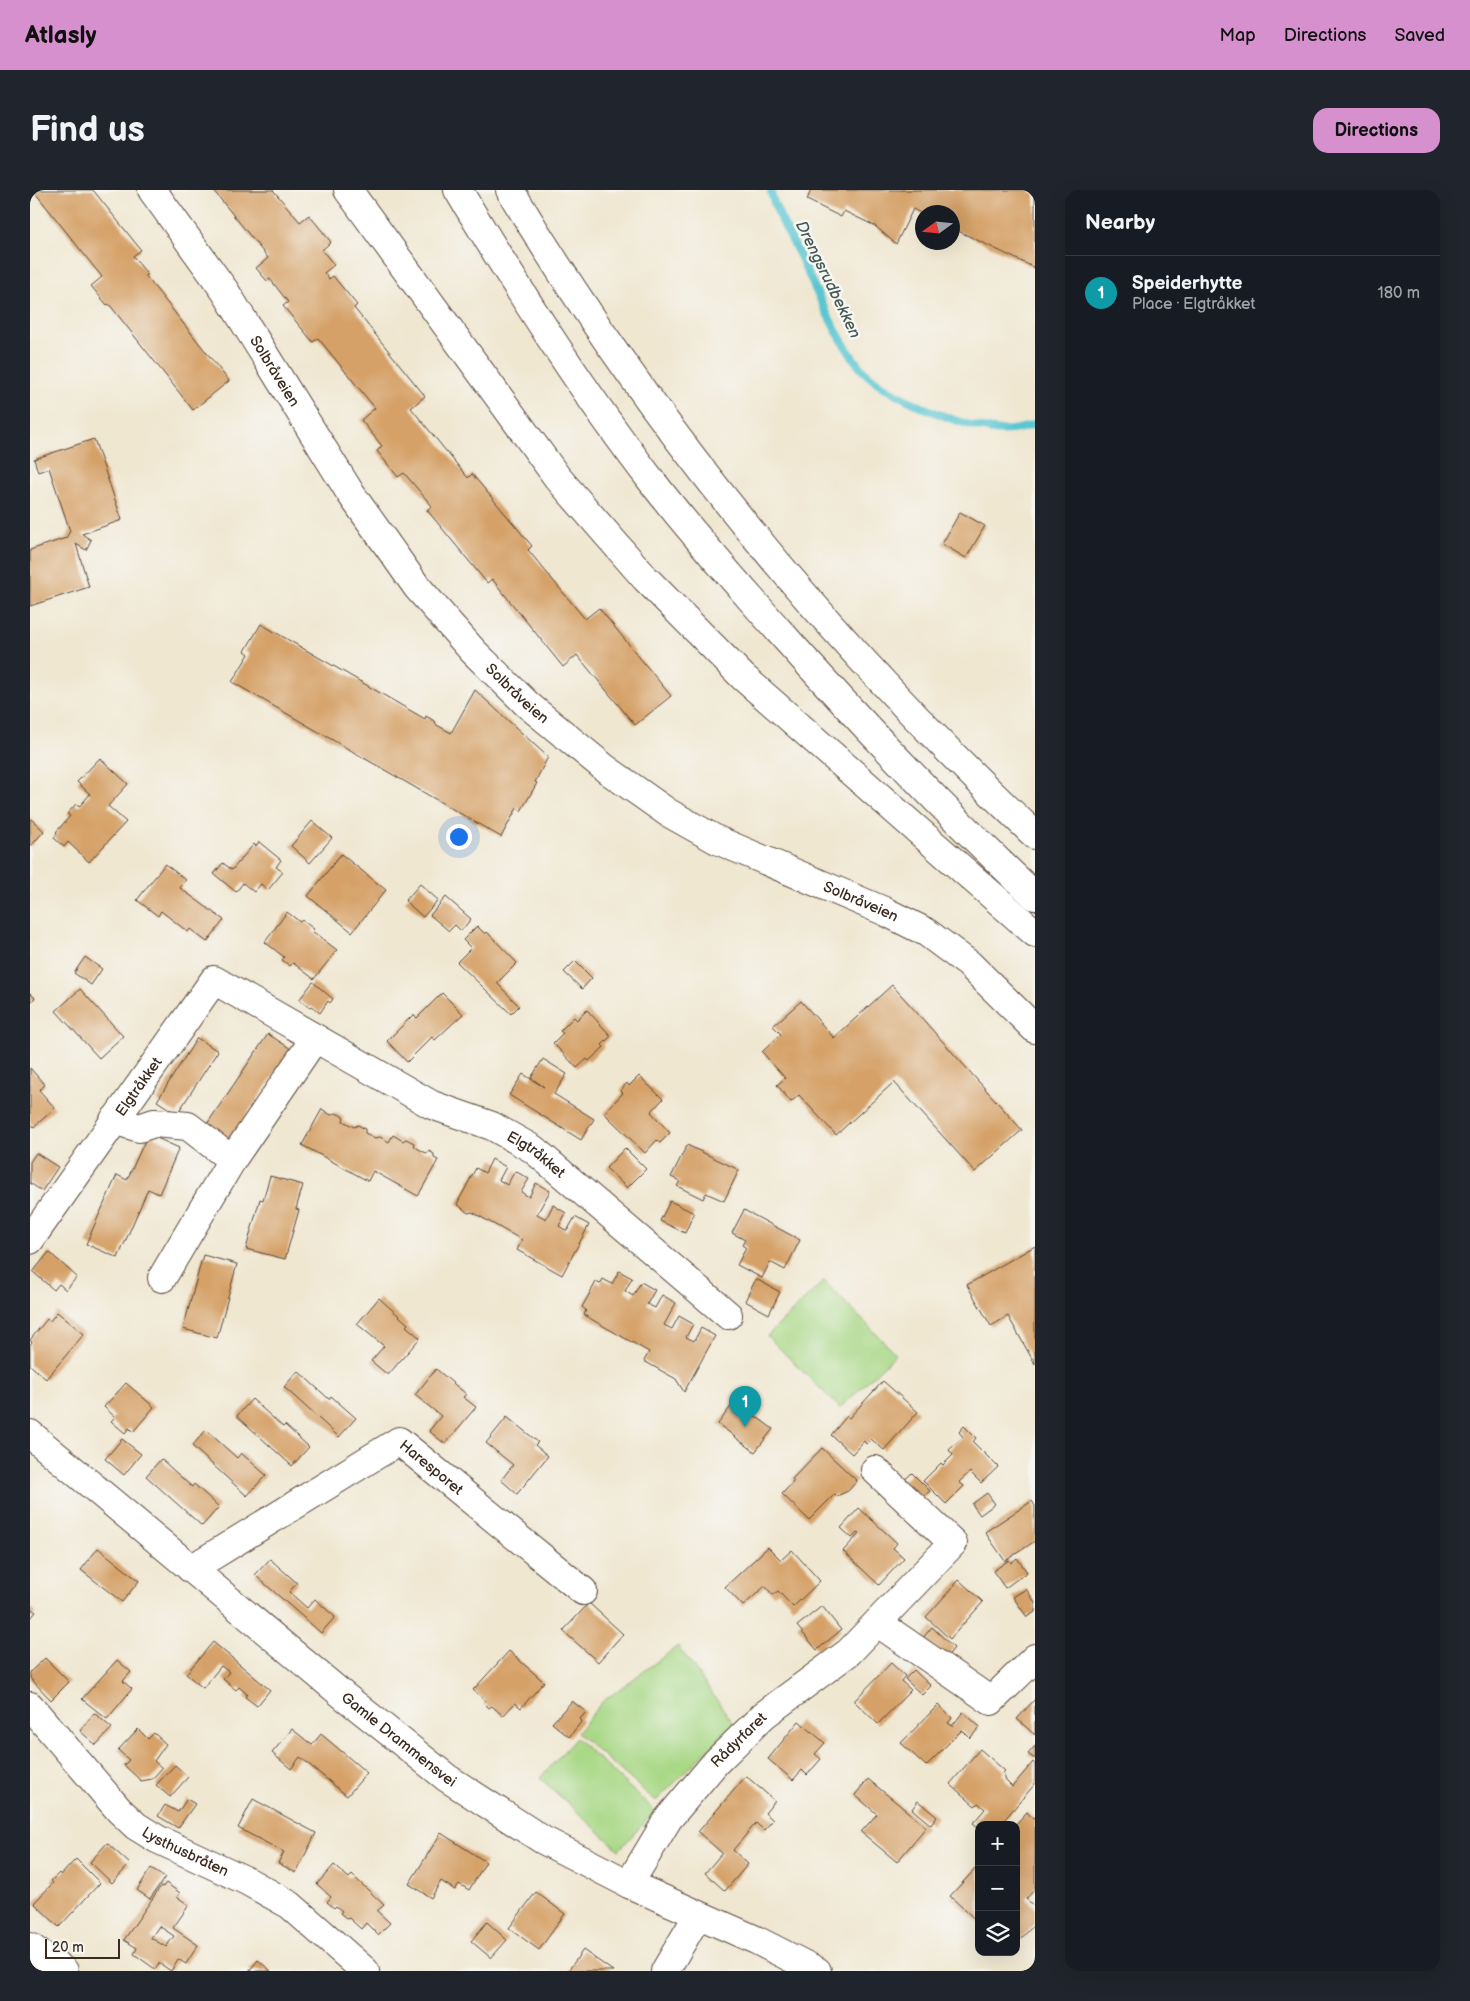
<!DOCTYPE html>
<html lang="en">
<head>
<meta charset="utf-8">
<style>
	:root { --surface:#171b24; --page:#20242c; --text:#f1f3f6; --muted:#9ea1a6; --line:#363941; --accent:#d690ce }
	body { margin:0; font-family:"Balsamiq Sans",sans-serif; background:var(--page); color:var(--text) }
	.controls { position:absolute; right:15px; bottom:15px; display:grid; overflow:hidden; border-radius:10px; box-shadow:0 5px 20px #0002 }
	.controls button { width:45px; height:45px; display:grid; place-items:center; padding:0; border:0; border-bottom:1px solid var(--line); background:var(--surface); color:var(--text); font:25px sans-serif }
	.compass { position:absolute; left:885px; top:15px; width:45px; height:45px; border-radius:50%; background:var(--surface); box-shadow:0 5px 20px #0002; rotate:255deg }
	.scale { position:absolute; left:15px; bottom:12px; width:75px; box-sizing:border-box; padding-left:5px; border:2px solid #3b2a1e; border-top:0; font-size:14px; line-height:18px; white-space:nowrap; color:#3b2a1e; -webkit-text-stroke:4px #f6f6f2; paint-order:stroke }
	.you { position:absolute; left:428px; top:646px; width:18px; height:18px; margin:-12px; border:4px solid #fff; border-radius:50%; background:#1a73e8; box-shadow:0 0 0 8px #1a73e833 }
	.badge { display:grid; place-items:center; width:32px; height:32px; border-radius:50%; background:var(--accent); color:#fff; font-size:16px; font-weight:700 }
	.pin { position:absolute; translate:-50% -41px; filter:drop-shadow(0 1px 2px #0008) }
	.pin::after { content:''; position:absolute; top:26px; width:18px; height:15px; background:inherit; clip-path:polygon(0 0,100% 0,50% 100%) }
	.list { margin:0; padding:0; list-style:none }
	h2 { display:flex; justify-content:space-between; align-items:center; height:65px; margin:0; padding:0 20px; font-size:21px }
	h2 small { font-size:16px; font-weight:400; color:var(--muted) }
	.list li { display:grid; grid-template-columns:32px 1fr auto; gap:15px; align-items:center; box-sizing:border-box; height:75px; padding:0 20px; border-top:1px solid var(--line) }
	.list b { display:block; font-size:19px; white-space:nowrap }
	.list p { margin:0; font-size:16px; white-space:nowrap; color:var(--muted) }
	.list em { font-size:16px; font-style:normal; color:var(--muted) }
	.icon { flex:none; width:28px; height:28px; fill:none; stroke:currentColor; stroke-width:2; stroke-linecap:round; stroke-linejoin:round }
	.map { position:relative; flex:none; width:1005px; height:1781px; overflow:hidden; border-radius:15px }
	header { display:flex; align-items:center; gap:30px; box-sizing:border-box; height:70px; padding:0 25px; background:var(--accent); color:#111 }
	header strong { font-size:24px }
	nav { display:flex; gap:28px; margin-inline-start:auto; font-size:18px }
	.intro { display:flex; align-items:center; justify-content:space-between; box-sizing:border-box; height:120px; padding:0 30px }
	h1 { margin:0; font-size:35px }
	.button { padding:12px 22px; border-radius:15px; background:var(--accent); color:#111; font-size:18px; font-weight:700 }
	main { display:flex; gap:30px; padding:0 30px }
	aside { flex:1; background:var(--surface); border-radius:15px; box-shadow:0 5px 20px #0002 }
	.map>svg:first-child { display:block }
	.green { fill:#a9d886; stroke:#728152 }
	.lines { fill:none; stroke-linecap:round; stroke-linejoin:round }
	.stream { stroke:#5ac6d2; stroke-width:8 }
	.building { fill:#d5a167; fill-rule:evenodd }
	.minor-casing { stroke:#564639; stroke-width:30 }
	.highway-casing { stroke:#564639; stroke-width:30 }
	.minor { stroke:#fff; stroke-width:28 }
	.highway { stroke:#fff; stroke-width:28 }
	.labels { text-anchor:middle; stroke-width:5; stroke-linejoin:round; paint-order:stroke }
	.street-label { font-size:15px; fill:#3b2a1e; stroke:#f6f6f2 }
	.water-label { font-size:16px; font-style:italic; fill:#445954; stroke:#f6f6f2 }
</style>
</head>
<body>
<header>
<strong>Atlasly</strong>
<nav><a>Map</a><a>Directions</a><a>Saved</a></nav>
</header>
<div class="intro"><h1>Find us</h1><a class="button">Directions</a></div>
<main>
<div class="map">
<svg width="1005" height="1781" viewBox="0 0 1005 1781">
	<rect width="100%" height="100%" fill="#f6f6f2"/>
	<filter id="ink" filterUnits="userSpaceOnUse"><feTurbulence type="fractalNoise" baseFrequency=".02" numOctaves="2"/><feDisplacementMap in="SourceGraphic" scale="10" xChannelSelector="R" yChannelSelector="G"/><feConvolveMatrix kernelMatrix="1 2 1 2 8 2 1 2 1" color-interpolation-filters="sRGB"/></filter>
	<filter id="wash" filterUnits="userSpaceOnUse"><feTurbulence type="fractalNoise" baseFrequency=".0096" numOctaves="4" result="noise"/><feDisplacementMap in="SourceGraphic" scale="20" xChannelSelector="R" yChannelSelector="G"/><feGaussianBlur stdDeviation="1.12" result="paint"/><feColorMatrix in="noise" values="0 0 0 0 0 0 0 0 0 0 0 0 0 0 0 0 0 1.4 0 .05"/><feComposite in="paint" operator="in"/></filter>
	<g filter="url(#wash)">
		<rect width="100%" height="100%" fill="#f0e7d1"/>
		<!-- green -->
		<g class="green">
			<path d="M794,1091l72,73 -56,54 -73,-72z"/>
			<path d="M648,1456l56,78 -78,77 -79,-68 25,-31z"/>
			<path d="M546,1548l79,73 -36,39 -79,-72z"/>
		</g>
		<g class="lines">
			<!-- stream -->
			<path class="stream" d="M741,0c0,14 22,52 29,66 17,37 34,77 59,110 21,27 101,60 135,64 14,2 28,-1 41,-6"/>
		</g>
		<g id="blocks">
			<!-- building -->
			<g class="building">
				<path d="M3,0h60l48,60 -8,6 14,18 -2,1 84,106 -36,29 -84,-106 -2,1 -16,-19 11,-9z"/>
				<path d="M183,0h60l27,32 9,-7 22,27 -9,8 12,15 -10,8 5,6 4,-3 24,29 -3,3 71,88 -14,12 57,70 4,-4 60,72 -4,4 57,69 14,-11 72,88 -36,29 -58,-70 -14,12 -71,-88 -5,4 -60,-73 5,-4 -28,-33 -6,4 -21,-26 5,-5 -21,-26 14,-12 -57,-70 -5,4 -30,-36 5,-4 -18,-23 -3,2 -11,-13 12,-10z"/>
				<path d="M781,0h216l8,4v74l-83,-40v-16l-30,2 -9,-5 -17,35 -21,-18 -31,-15 -3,6 -34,-17z"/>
				<path d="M64,249l28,81 -40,14 9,6 -5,10 -10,-6 13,43 -59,19v-56l36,-12 4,-7 -21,-63 -11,4 -4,-13z"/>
				<path d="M930,322l25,14 -19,32 -24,-14z"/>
				<path d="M231,434l164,95 1,-3 10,6 -1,2 16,9 24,-43 73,67 -13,25 2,1 -16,28 -4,-3 -16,29 -269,-155 17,-28 -4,-3z"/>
				<path d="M70,568l28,26 -20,22 18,16 -37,40 -21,-20 -4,5 -10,-9 3,-5 -1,-1 14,-16 -3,-2 9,-10 3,3 11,-13 -13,-12z"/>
				<path d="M0,628l14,13 -14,16z"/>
				<path d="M282,631l20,17 -22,25 -19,-17z"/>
				<path d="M229,652l22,18 -5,7 7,5 -15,18 -7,-6 -7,8 -11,-9 -7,9 -22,-18 9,-11 9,7 22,-26 2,2z"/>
				<path d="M311,664l45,36 -34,42 -44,-36z"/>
				<path d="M135,674l21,16 -6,8 44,32 -17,22 -17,-13 -2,3 -27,-21 -3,5 -21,-16z"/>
				<path d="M390,694l18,16 -15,17 -18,-16z"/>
				<path d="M416,707l25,22 -10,12 -6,-6 -6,6 -19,-16z"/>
				<path d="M257,722l13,10 2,-2 12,9 -2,2 25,19 -23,29 -21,-16 -3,3 -8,-6 2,-3 -19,-15z"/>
				<path d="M447,736l8,8 2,-2 30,31 -20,20 22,23 -8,8 -54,-52 14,-14 -8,-8z"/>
				<path d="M55,767l17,12 -11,16 -17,-12z"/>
				<path d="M545,771l17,17 -10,11 -18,-17z"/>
				<path d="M283,792l20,17 -3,4 -2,-2 -8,12 -9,-7 -1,2 -11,-8z"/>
				<path d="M862,795l130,145 -47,42 -81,-90 -58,53 -37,-40 -8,7 -14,-17 8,-7 -23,-26 19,-18 -8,-8 28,-25 33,37z"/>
				<path d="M50,799l43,47 -24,22 -43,-47z"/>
				<path d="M0,803l5,5 -5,5z"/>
				<path d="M412,803l21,21 -28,26 -3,-3 -25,25 -20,-21 26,-26 4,3z"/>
				<path d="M557,820l24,26 -9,9 2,2 -15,14 -2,-2 -10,9 -24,-25 10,-10 -3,-2 14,-14 3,3z"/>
				<path d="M238,844l23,15 -65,97 -23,-16z"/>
				<path d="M167,848l21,13 -41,63 -20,-13z"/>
				<path d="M513,869l24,15 -13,20 40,25 -13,21 -72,-45 14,-21 21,13 -13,-9z"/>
				<path d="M0,878l15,17 -6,5 16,18 -21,19 -4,-4z"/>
				<path d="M609,886l24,23 -12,13 19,21 -10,10 -3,-3 -12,13 -41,-40 19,-20 -3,-2 7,-8 2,3z"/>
				<path d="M292,919l9,6 5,-2 8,4 -1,4 11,6 4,-2 7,4v4l10,5 5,-1 9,5 4,-7 10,6 3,-2 8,4 1,4 11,6 3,-2 5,3v4l4,2 -20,36 -45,-25 -5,10 -66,-36z"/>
				<path d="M118,944l31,14 -20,46 -11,-5 -30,69 -32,-14 31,-69 10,5z"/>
				<path d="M657,955l52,25 -15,31 -18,-8 -3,6 -26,-13 3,-5 -9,-4z"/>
				<path d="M595,958l21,21 -19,19 -21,-20z"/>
				<path d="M6,963l22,14 -16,24 -12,-8v-21z"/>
				<path d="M462,969l14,8 -7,13 8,5 8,-14 14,8 -8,13 8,5 7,-14 14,8 -13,23 9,5 7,-14 13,8 -7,13 8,5 8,-14 14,8 -27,50 -45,-25 5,-10 -50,-28 -4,1 -11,-9 19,-36 9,5z"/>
				<path d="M240,986l33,9 -7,24 3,1 -14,49 -39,-10 14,-50 3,1z"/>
				<path d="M640,1011l24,12 -9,20 -25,-12z"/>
				<path d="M714,1020l56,30 -15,30 -15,-8 -8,16 -25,-13 9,-17 -4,-3 3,-5 -13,-7z"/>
				<path d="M1005,1056v118l-27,-48 -17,10 -24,-41z"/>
				<path d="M19,1062l28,25 -11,13 -7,-6 -5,6 -21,-18z"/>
				<path d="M173,1065l34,9 -20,74 -34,-9z"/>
				<path d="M589,1081l13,7 -7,13 8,5 8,-14 14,8 -8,14 8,4 7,-13 14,8 -12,22 8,4 7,-13 14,8 -7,13 8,4 7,-13 14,8 -31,56 -8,-13 -32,-18 5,-9 -65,-37 2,-5 -4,-3 14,-25 4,2 3,-5 9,5z"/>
				<path d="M726,1089l24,13 -11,22 -24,-13z"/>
				<path d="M349,1108l29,26 -2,2 14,12 -32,37 -17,-14 13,-15 -27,-22z"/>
				<path d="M27,1122l27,22 -38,45 -16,-14v-20l2,-3 -2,-2 17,-21 3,2z"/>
				<path d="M406,1179l30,25 -3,3 13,10 -31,37 -16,-13 12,-15 -26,-21z"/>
				<path d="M268,1181l31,28 2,-3 25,22 -17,19 -55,-50z"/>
				<path d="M853,1191l35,31 -34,38 -13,-11 -5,5 -2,-3 -12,13 -21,-19 16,-19 2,2z"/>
				<path d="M96,1193l28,24 -21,25 -4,-4 -4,5 -14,-12 4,-4 -11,-10z"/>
				<path d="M222,1209l31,28 2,-2 24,22 -17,19 -55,-50z"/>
				<path d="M705,1211l38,28 -18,23 -37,-28z"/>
				<path d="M477,1227l31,25 -3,3 13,11 -31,38 -16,-14 12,-15 -27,-22z"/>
				<path d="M934,1236l12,12 -3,4 25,25 -17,16 -11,-11 -11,10 5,4 -18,18 -23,-23 18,-18 2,2 10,-10 -4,-5 14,-13 -4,-5z"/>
				<path d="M176,1240l31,28 4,-5 25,22 -19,21 -55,-50z"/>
				<path d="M92,1249l19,15 -17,21 -19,-16z"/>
				<path d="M792,1258l35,33 -9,10 -11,5 -2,-2 -26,26 -27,-26 12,-13 -2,-2z"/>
				<path d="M131,1269l31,28 2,-3 25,23 -17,19 -56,-50z"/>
				<path d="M882,1283l18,18 -12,11 -17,-19z"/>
				<path d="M957,1303l8,11 -15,11 -8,-11z"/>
				<path d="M1002,1311l3,5v35l-30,20 -20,-29z"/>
				<path d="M829,1318l38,35 -4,5 11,10 -25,27 -36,-34 16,-17 -2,-1 -5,5 -11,-10z"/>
				<path d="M738,1357l13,13 11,-10 28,31 -27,26 -15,-16 -5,4 -8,-9 -22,20 -18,-19z"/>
				<path d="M68,1358l41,33 -17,21 -41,-32z"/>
				<path d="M987,1368l10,14 -22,16 -12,-17 16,-11 2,3z"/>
				<path d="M240,1369l27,24 -8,9 18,16 8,-9 20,18 -14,16 -66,-58z"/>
				<path d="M929,1390l24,22 -33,37 -24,-22z"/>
				<path d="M996,1399l9,13v10l-8,5 -14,-20z"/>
				<path d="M559,1413l34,31 -25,28 -35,-31z"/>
				<path d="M792,1416l19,24 -24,20 -20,-24z"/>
				<path d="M0,1418l6,4 -6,7z"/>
				<path d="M902,1437l22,21 -7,9 -25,-18z"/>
				<path d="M183,1452l57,48 -13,16 -12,-9 2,-3 -8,-7 -3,3 -13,-11 6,-7 -8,-6 -18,22 -17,-14z"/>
				<path d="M479,1461l35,31 -23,26 -6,-5 -12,13 -11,-10 -3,2 -5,-5 1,-3 -12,-10z"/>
				<path d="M15,1468l24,24 -18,18 -21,-22v-6z"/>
				<path d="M87,1470l14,12 -8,9 9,8 -25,30 -25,-20z"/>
				<path d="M861,1473l14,13 -4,5 10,9 -33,34 -24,-23z"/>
				<path d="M884,1480l17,16 -9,9 -17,-16z"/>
				<path d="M1005,1509v36l-18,-16z"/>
				<path d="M542,1511l14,11 -6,7 2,2 -13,16 -17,-14z"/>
				<path d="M908,1515l14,13 -4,5 4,3 11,-14 17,15 -10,11 -8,-8 -36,36 -25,-23z"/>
				<path d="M64,1523l18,15 -16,17 -16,-14z"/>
				<path d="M769,1531l26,22 -10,11 6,5 -14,16 -5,-5 -9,10 -25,-21z"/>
				<path d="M108,1539l10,10 6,-6 12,11 -12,17 8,7 -10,11 -11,2 -17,-16 5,-5 -11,-10z"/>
				<path d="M262,1539l20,16 9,-11 46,39 -20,23 -47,-39 -9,12 -19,-16z"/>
				<path d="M1005,1556v13l-7,-5z"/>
				<path d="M950,1559l25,22 -2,2 3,8 6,6 21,-25 2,2v20l-35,41h-21v3l-6,-5 12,-14 -7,-6 -3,3 -25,-22z"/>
				<path d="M145,1575l13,12 -18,20 -14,-12z"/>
				<path d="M716,1586l29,25 -10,12 8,7 -9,10 -8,-7 -23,27 15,14 -23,27 -20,-18 17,-20 -24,-21z"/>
				<path d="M838,1589l58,48 -29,35 -36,-30 16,-18 -22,-19z"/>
				<path d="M157,1609l8,5 -17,24 -20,-12 7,-11 13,7z"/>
				<path d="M223,1609l63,34 -20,40 -18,-10 6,-11 -46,-24z"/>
				<path d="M888,1611l19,16 -6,8 -19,-16z"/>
				<path d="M997,1622l6,7 2,-2v72l-9,10 9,8v17l-19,20v-120z"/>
				<path d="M411,1643l45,29 -17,28 -10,-6 -4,6 -14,-9 -10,17 -22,-14z"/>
				<path d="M77,1653l23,21 -18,19 -22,-21z"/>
				<path d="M46,1669l24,24 -41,44 -25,-24 19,-20 -2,-2 8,-8 2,2z"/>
				<path d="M304,1675l15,13 3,-3 32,30 -7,6 13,12 -12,12 -12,-12 -5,6 -12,-11 -2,1 -7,-6 2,-2 -6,-5 -2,2 -7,-6 4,-5 -14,-13z"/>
				<path d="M949,1675v58l-29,-27z"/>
				<path d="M121,1678l14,9 -15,22 -13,-9z"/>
				<path d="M136,1693l14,10 -3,4 12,8 -16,23 25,17 -12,19 -8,-5 -7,12 -12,-8 -4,6 -21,-15 3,-6 -13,-8 37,-54 2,1zM129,1736l15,10 -8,11 -15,-9z"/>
				<path d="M506,1702l29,22 -26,36 -30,-22z"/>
				<path d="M457,1732l20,18 -16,18 -20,-17z"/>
				<path d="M553,1760l30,21h-45z"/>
				<path d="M228,1770l13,11h-22z"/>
			</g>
		</g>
	</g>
	<g filter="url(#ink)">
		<use href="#blocks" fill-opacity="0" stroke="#564639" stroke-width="1"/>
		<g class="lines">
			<defs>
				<g id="minor">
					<path id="s1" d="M122,0l73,101 126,203 66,93 56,64 55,54 78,64 61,43 50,28 167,71 42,21 43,32 66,65"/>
					<path d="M84,930l25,8 15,-5 34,3 44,34"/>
					<path id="s2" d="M0,1050l184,-260 218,125 60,21 41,23 195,166"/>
					<path d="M132,1088l70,-118 83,-122"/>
					<path id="s3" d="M0,1244l314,262 103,82 96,62 86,44 127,56 61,31"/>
					<path id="s4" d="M161,1379l208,-128 184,150"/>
					<path d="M848,1433l113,78 44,-43"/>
					<path id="s5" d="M0,1516l89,104 17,16 21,13 90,42 43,24 75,66"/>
					<path id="s6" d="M599,1694l39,-65 48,-57 48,-47 85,-63 104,-109 -78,-73"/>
					<path d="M0,1757l34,24"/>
					<path d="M635,1781l33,-56"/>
				</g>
				<g id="highway">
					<path d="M318,0l209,287 88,101 98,99 292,256"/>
					<path d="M428,0c61,101 124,201 196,294 39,51 83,99 125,147 82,92 166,181 256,265"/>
					<path d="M480,0c143,238 323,455 525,645"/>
				</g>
			</defs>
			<!-- minor casing -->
			<use href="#minor" class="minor-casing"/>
			<!-- highway casing -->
			<use href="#highway" class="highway-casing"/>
			<!-- minor -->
			<use href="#minor" class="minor"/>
			<!-- highway -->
			<use href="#highway" class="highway"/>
		</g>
	</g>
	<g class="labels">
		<!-- street labels -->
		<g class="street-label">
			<text dy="5" stroke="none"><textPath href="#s1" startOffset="219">Solbråveien</textPath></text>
			<text dy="5" stroke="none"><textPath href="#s1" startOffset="624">Solbråveien</textPath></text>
			<text dy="5" stroke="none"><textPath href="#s1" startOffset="1029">Solbråveien</textPath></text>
			<text dy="5" stroke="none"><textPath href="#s2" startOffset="188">Elgtråkket</textPath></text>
			<text dy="5" stroke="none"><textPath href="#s2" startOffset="686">Elgtråkket</textPath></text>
			<text dy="5" stroke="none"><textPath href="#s4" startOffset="286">Haresporet</textPath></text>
			<text dy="5" stroke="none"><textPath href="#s3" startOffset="479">Gamle Drammensvei</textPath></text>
			<text dy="5" stroke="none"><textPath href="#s6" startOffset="182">Rådyrfaret</textPath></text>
			<text dy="5" stroke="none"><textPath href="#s5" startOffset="216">Lysthusbråten</textPath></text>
		</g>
		<!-- water labels -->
		<g class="water-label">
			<text transform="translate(799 89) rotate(64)" y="6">Drengsrudbekken</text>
		</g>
	</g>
</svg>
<div class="controls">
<button>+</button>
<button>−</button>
<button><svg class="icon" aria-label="layers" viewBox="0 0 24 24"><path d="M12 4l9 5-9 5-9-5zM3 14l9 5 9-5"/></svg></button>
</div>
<svg class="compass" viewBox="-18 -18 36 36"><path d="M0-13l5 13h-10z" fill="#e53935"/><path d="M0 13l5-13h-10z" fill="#9ea1a6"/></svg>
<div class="scale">20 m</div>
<div class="you"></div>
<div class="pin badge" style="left:715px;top:1237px;background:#0f9aa8">1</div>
</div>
<aside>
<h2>Nearby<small></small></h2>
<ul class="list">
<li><span class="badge" style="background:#0f9aa8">1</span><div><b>Speiderhytte</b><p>Place · Elgtråkket</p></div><em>180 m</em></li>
</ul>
</aside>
</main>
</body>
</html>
